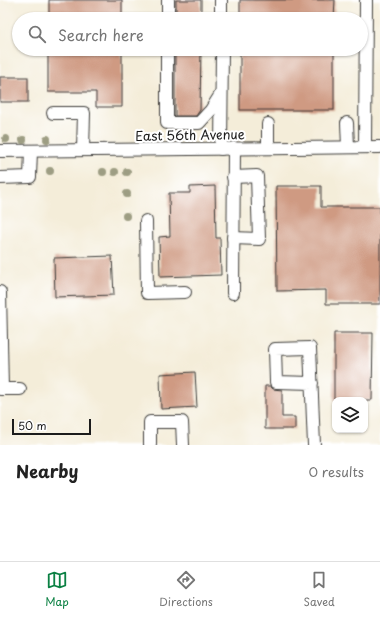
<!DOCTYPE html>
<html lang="en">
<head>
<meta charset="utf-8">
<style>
	:root { --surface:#fff; --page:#f6f6f6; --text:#222; --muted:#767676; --line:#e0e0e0; --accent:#0b8043 }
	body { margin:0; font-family:"Playpen Sans",sans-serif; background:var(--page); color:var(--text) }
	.controls { position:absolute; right:12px; bottom:12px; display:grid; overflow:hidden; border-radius:8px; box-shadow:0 1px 3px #0004 }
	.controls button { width:36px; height:36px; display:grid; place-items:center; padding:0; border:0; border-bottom:1px solid var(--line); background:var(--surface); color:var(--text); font:20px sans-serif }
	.scale { position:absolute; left:12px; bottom:10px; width:79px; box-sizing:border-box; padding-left:4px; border:2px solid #1c1c1c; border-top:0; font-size:11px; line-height:14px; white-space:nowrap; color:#1c1c1c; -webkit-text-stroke:3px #fff; paint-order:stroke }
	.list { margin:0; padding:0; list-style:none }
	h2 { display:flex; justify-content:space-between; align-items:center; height:52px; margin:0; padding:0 16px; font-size:17px }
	h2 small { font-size:13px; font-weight:400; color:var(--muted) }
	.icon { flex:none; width:22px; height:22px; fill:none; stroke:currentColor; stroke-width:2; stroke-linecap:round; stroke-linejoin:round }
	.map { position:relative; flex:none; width:380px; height:445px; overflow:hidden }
	.search { position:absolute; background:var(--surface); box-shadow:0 1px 3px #0004; left:12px; right:12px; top:12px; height:44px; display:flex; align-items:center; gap:10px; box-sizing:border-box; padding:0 14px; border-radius:22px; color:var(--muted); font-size:15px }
	.sheet { height:116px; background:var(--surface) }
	nav { display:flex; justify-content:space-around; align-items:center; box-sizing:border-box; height:56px; border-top:1px solid var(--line); background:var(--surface); font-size:11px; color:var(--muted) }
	nav a { display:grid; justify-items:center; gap:2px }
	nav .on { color:var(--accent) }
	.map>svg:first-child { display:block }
	.building { fill:#cf9a82 }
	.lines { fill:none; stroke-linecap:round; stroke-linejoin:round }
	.minor-casing { stroke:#3c3b38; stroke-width:14 }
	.minor { stroke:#fff; stroke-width:12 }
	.tree { fill:#9d9d83 }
	.labels { text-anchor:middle; stroke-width:4; stroke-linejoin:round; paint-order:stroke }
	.street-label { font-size:13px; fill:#1c1c1c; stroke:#fff }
</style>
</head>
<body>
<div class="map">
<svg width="380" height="445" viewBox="0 0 380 445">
	<rect width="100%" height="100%" fill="#fff"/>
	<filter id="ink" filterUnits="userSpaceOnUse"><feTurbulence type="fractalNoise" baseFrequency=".025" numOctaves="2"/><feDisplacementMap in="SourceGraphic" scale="8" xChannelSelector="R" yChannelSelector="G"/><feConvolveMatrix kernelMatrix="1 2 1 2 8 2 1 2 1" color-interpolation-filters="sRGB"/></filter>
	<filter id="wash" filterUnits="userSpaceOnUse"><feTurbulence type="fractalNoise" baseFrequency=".012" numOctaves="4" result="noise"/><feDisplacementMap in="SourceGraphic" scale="16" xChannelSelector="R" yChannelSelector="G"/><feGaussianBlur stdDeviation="0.9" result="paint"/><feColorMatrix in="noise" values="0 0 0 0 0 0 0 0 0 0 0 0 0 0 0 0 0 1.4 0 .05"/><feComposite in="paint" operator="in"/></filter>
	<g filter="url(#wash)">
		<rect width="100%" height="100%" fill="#f4edd9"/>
		<g id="blocks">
			<!-- building -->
			<g class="building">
				<rect x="49" y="0" width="73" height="19"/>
				<rect x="176" y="0" width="25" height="19"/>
				<path d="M240,0h95l-1,19h-94z"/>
				<path d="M48,49h74v58h-26v-15h-48z"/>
				<path d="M175,49h26l-1,61 -4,6h-21z"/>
				<rect x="240" y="49" width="94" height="61"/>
				<rect x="0" y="77" width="28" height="25"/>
				<path d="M215,186l1,52h4l1,37 -61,2 -1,-40 11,-1 -1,-43h21v-6z"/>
				<path d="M276,186h45v21h59v97h-54v-14l-49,1z"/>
				<path d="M112,256l2,39 -59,2 -1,-39z"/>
				<path d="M334,333h39l-1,67h-38z"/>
				<path d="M195,372l2,35 -36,2 -1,-35z"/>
				<path d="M265,386h5l3,3 9,1v27h13v12h-30z"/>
			</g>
		</g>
	</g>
	<g filter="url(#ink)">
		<use href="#blocks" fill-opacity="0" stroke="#3c3b38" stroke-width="1"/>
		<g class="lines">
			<defs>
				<g id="minor">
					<path d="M221,0v19"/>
					<path d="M168,19v-19"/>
					<path d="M167,49v74h32l12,-13 10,-16"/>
					<path d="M53,113h31l-1,37"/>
					<path d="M347,123l1,24"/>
					<path d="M268,124v24"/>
					<path d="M365,147l1,-147"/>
					<path d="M221,149l1,-100"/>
					<path d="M0,151l380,-4"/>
					<path d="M0,178l30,-1 1,-26"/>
					<path d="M146,221l1,72 38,-1"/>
					<path d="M233,238l26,1 -2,-63 -24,1"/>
					<path d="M0,292l2,97"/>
					<path d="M233,293l1,-145"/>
					<path d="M312,383l-36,-1 -1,-33 35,-1 4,97"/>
					<path d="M0,389h20"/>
					<path d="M150,445v-23h32l1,23"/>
				</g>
			</defs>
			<!-- minor casing -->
			<use href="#minor" class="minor-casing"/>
			<!-- minor -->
			<use href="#minor" class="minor"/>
		</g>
		<!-- trees -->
		<g class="tree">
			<circle cx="6" cy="139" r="4"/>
			<circle cx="47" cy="139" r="4"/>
			<circle cx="23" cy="140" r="4"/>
			<circle cx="50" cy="171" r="4"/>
			<circle cx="103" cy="172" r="4"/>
			<circle cx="115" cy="172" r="4"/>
			<circle cx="127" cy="172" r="4"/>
			<circle cx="127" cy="194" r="4"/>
			<circle cx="126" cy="216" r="4"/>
		</g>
	</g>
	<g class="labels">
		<!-- street labels -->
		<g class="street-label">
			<text transform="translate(190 135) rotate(-1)" y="5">East 56th Avenue</text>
		</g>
	</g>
</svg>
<div class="controls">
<button><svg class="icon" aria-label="layers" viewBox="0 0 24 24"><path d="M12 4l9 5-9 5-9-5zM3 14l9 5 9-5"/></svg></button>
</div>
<div class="scale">50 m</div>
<div class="search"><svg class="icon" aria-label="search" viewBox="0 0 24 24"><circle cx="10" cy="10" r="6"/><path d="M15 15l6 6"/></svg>Search here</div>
</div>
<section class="sheet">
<h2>Nearby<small>0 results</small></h2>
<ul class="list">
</ul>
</section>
<nav>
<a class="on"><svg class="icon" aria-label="map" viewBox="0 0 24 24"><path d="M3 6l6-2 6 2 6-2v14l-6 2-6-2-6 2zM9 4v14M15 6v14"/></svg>Map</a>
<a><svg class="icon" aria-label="directions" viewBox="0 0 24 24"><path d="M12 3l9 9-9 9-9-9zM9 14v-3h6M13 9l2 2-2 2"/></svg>Directions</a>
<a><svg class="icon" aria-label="saved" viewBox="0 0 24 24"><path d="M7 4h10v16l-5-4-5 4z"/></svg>Saved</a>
</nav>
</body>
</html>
